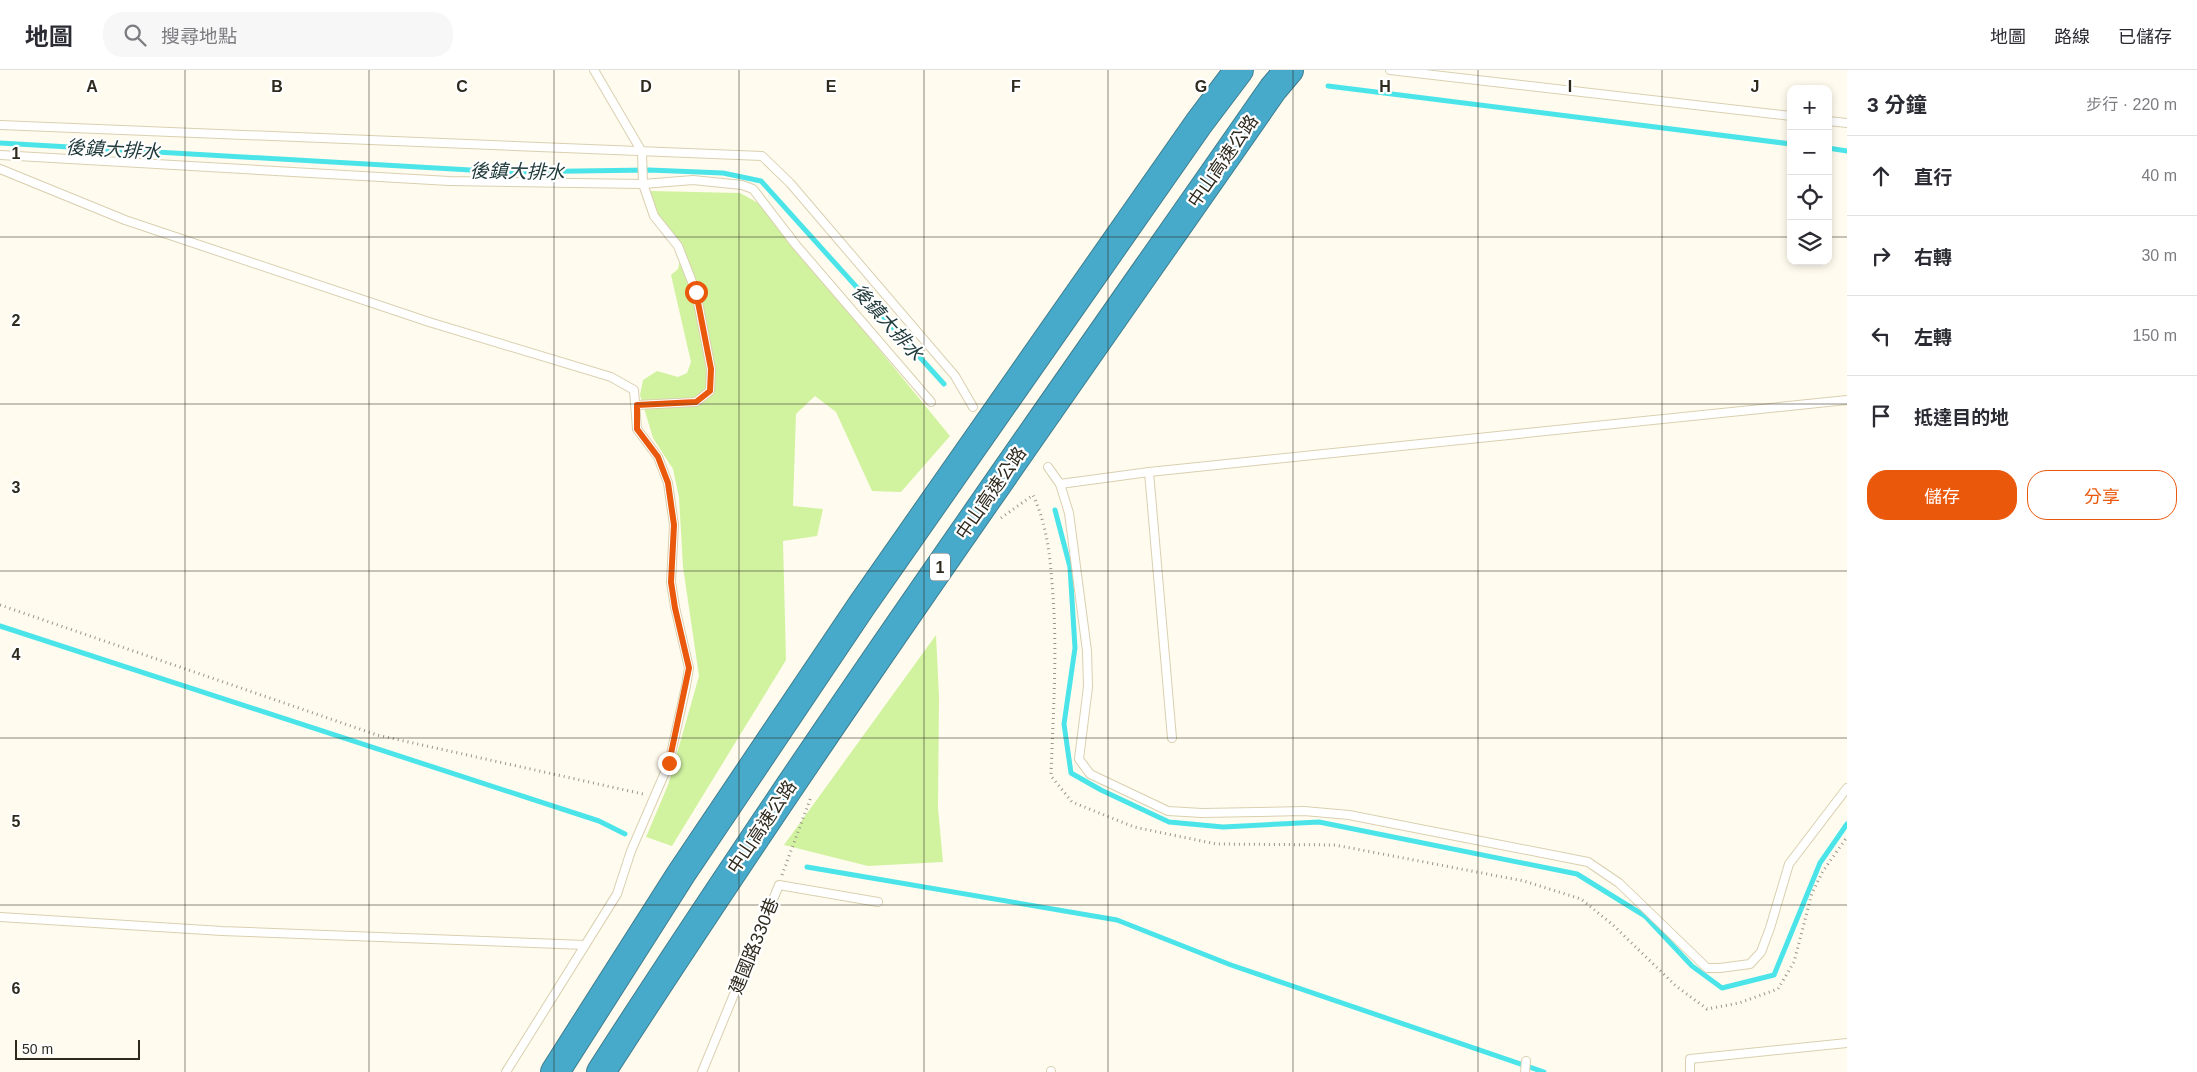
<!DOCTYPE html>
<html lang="zh-TW">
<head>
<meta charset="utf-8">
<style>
	:root { --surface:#fff; --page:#f7f7f7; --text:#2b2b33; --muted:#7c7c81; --line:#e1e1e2; --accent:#ea580c }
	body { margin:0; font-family:Arial,"Noto Sans TC",sans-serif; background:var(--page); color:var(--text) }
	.controls { position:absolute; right:15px; top:15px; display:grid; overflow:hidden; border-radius:10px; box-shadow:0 2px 8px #0003 }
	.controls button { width:45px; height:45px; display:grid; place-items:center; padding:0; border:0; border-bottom:1px solid var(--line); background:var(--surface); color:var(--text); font:25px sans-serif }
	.scale { position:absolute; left:15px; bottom:12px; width:125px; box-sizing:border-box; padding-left:5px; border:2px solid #2e2a1e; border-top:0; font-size:14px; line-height:18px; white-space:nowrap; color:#2e2a1e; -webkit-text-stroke:4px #fff; paint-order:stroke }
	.stop { position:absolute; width:15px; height:15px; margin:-11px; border:4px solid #ea580c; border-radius:50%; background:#fff }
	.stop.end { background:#ea580c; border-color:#fff; box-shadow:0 1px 5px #0008 }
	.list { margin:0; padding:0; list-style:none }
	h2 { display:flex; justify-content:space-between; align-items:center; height:65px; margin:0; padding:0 20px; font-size:21px }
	h2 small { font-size:16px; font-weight:400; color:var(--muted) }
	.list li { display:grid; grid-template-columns:32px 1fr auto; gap:15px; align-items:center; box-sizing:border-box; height:80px; padding:0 20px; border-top:1px solid var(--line) }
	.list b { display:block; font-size:19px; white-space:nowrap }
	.list em { font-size:16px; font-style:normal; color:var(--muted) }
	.actions { display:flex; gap:10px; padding:15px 20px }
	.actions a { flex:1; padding:11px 0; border:1px solid var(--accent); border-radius:20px; text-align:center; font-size:18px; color:var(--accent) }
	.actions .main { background:var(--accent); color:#fff }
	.icon { flex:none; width:28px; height:28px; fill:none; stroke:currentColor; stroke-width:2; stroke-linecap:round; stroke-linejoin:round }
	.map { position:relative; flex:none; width:1847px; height:1002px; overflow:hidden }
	header { display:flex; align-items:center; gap:30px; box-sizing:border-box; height:70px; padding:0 25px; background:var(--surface); border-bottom:1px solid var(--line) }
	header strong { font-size:24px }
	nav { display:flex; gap:28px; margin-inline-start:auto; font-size:18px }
	.search { width:350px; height:45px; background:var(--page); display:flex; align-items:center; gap:12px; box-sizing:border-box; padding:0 18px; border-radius:20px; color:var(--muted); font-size:19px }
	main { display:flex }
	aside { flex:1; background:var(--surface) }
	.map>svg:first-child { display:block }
	.green { fill:#d1f3a0 }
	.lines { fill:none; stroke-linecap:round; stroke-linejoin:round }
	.stream { stroke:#4be5e9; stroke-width:5 }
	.service-casing { stroke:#dad0b0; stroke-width:10 }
	.motorway-casing { stroke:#3f7d8e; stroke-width:30 }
	.path { stroke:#9a9689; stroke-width:3; stroke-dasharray:1 4; stroke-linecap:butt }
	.service { stroke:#fff; stroke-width:8 }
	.motorway { stroke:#48aacb; stroke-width:28 }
	.route { stroke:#ea580c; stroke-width:6 }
	.grid { fill:none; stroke:#2e2a1e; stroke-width:1; stroke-opacity:0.55 }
	.labels { text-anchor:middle; stroke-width:4.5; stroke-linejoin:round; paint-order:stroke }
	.shield { fill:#fff; stroke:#6d6a62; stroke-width:1 }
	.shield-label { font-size:16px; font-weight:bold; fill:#2e2a1e }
	.street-label { font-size:18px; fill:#2e2a1e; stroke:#fff }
	.water-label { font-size:19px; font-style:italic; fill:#213a3b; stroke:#fff }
	.grid-label { font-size:16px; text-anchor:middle; font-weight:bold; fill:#2e2a1e; stroke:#fff; stroke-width:4.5; stroke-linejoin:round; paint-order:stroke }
</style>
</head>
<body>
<header>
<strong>地圖</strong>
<div class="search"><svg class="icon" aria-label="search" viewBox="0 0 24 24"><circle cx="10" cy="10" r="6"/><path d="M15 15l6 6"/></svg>搜尋地點</div>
<nav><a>地圖</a><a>路線</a><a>已儲存</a></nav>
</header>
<main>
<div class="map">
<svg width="1847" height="1002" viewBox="0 0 1847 1002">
	<rect width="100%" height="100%" fill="#fffbee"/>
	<!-- green -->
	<g class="green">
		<path d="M651,121l89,2 20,11 190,232 -49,56 -29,-1 -36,-79 -21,-16 -19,18 -3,92 30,3 -6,27 -34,5 3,119 -114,186 -26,-9 22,-52 31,-109 -16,-109 -4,-70 -6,-28 -20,-31 -13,-43 3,-15 14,-9 21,6 9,-4 4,-11 -20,-87 7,-6 3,-14 -32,-53z"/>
		<path d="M936,565l3,61 -1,112 5,54 -75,4 -84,-21z"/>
	</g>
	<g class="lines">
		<!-- stream -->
		<g class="stream">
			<path d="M1328,16l463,58"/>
			<path d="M0,73l505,29 144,-2 74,3 38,8 183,203"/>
			<path d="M1828,78l19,3"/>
			<path d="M1055,440l15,57 5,81 -11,76 7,49 30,17 68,32 54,5 96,-5 258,52 68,42 47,50 30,22 52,-13 46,-112 27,-39"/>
			<path d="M0,556l599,195 26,13"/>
			<path d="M807,797l310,53 114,45 313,107"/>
		</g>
		<defs>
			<g id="service">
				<path d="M594,0l48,82 1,32 11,32 24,30 18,46 15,77 -1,22 -14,11 -59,3"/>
				<path d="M1390,0l401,46"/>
				<path d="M1828,51l19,2"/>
				<path d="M0,55l762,31 28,27 165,193 18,31"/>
				<path d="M0,85l449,26 194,3 50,-4 49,5 11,4 43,56 135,157"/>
				<path d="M0,99l125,51 304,102 182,55 23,13 3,39 21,28 10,26 6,42 -3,57 4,25 14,61 -3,18 -17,77 -38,88 -14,43 -111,178"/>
				<path d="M1048,397l12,17 9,29 18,138 1,36 -9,72 11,15 78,37 34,2 102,-2 45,4 239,47 31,21 88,85h13l30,-4 11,-12 9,-24 19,-64 58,-76"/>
				<path d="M1149,402l23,266"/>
				<path d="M1060,414l89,-12 698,-72"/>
				<path d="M0,847l222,14 363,14"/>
				<path d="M1051,1001v1"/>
				<path d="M702,1002l77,-187 99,17"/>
				<path d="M1525,1002l1,-11"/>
				<path d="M1690,1002v-13l157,-16"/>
			</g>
			<g id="motorway">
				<path d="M555,1002l126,-198 181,-269 337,-482 40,-53"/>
				<path d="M601,1002c215,-334 445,-657 672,-983l16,-19"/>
			</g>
		</defs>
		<!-- service casing -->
		<use href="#service" class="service-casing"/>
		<!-- motorway casing -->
		<use href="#motorway" class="motorway-casing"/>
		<!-- path -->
		<g class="path">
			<path d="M1001,448l32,-23c13,28 17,58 19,89 6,64 1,128 -1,192l21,26 62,25 82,17 119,1 189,36 57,18 32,26 63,61 31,23 32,-6 39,-14 16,-27 18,-69 11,-22 24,-34"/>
			<path d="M0,535l377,130 266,59"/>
			<path d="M782,805l29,-78"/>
		</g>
		<!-- service -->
		<use href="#service" class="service"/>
		<!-- motorway -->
		<use href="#motorway" class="motorway"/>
	</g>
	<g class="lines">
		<!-- route -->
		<path class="route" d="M669,693l20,-95 -14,-60 -4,-26 3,-57 -6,-42 -10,-26 -21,-28v-24l59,-3 14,-11 1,-22 -15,-77"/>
	</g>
	<!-- grid -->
	<path class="grid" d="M185,0v1002M369,0v1002M554,0v1002M739,0v1002M924,0v1002M1108,0v1002M1293,0v1002M1478,0v1002M1662,0v1002M0,167h1791M1828,167h19M0,334h1847M0,501h1847M0,668h1847M0,835h1847"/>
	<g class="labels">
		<!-- shield labels -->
		<rect class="shield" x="930" y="483.5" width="20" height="27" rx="4"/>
		<g class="shield-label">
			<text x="940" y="503">1</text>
		</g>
		<!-- street labels -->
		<g class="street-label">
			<text transform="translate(1223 91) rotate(-55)" y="6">中山高速公路</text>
			<text transform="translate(991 423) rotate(-55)" y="6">中山高速公路</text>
			<text transform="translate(762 757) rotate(-56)" y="6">中山高速公路</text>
			<text transform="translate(754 876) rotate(-68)" y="6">建國路330巷</text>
		</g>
		<!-- water labels -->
		<g class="water-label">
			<text transform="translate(113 79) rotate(3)" y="7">後鎮大排水</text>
			<text transform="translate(517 101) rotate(1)" y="7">後鎮大排水</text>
			<text transform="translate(888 252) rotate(48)" y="7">後鎮大排水</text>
		</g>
	</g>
	<g class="grid-label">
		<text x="92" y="22">A</text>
		<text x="277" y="22">B</text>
		<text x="462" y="22">C</text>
		<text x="646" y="22">D</text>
		<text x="831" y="22">E</text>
		<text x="1016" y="22">F</text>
		<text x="1201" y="22">G</text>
		<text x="1385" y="22">H</text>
		<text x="1570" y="22">I</text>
		<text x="1755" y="22">J</text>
		<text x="16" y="89">1</text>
		<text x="16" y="256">2</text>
		<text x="16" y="423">3</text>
		<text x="16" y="590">4</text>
		<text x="16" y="757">5</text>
		<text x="16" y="924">6</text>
	</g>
</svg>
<div class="controls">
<button>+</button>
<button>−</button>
<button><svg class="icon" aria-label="locate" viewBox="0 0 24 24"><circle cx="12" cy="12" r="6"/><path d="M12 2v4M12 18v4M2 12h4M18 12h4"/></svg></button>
<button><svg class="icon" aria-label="layers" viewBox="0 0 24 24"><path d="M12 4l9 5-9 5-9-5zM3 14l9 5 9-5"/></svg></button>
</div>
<div class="scale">50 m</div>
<div class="stop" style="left:696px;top:222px"></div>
<div class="stop end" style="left:669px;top:693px"></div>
</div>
<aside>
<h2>3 分鐘<small>步行 · 220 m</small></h2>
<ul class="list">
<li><svg class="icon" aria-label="ahead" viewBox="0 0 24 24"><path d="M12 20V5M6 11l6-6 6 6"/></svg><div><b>直行</b></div><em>40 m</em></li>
<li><svg class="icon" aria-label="right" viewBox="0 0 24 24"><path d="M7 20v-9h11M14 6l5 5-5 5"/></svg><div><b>右轉</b></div><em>30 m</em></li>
<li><svg class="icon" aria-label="left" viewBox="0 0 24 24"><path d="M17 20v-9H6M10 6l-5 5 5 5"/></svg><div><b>左轉</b></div><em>150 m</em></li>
<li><svg class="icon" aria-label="arrive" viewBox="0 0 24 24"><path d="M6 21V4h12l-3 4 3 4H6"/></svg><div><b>抵達目的地</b></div></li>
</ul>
<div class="actions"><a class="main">儲存</a><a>分享</a></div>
</aside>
</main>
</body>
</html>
